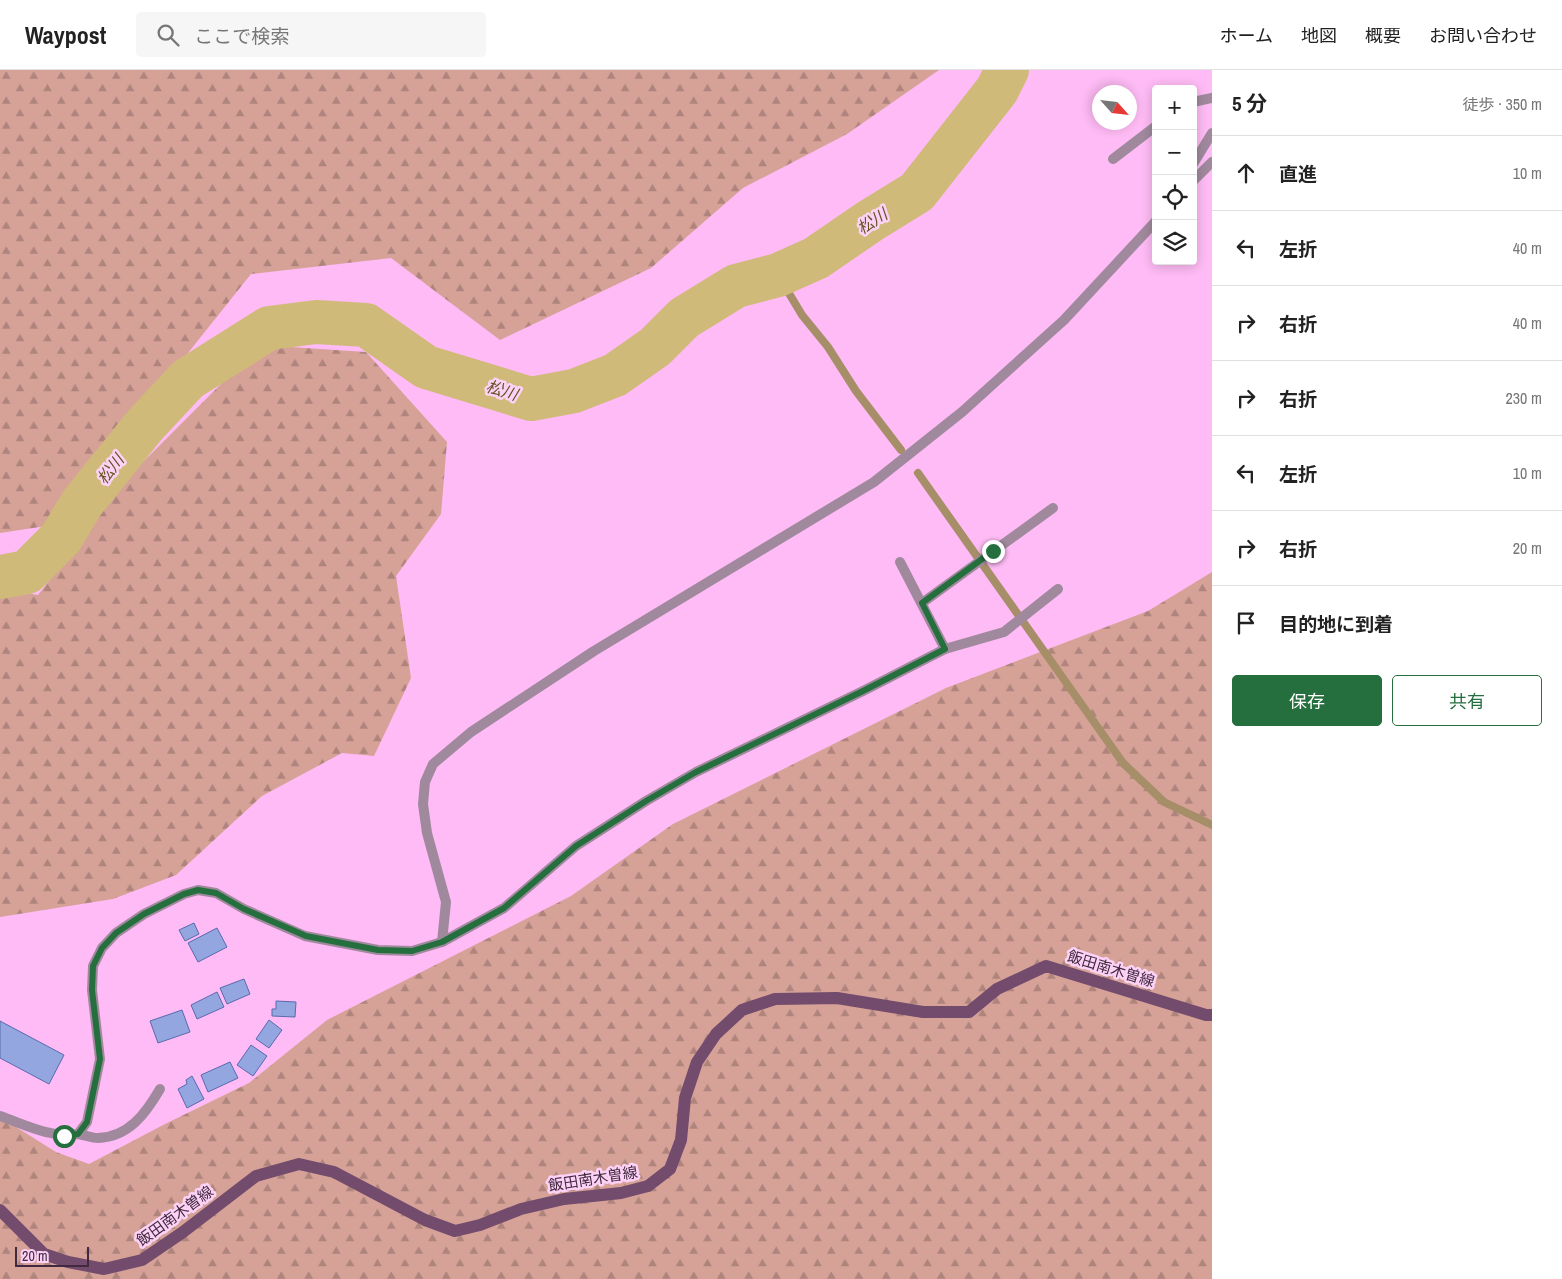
<!DOCTYPE html>
<html lang="ja">
<head>
<meta charset="utf-8">
<style>
	:root { --surface:#fff; --page:#f6f6f6; --text:#222; --muted:#767676; --line:#e0e0e0; --accent:#246f3d }
	body { margin:0; font-family:"Archivo Narrow","Noto Sans JP",sans-serif; background:var(--page); color:var(--text) }
	.controls { position:absolute; right:15px; top:15px; display:grid; overflow:hidden; border-radius:5px; box-shadow:0 2px 12px #0003 }
	.controls button { width:45px; height:45px; display:grid; place-items:center; padding:0; border:0; border-bottom:1px solid var(--line); background:var(--surface); color:var(--text); font:25px sans-serif }
	.compass { position:absolute; left:1092px; top:15px; width:45px; height:45px; border-radius:50%; background:var(--surface); box-shadow:0 2px 12px #0003; rotate:117deg }
	.scale { position:absolute; left:15px; bottom:12px; width:74px; box-sizing:border-box; padding-left:5px; border:2px solid #432940; border-top:0; font-size:14px; line-height:18px; white-space:nowrap; color:#432940; -webkit-text-stroke:4px #fcd3f6; paint-order:stroke }
	.stop { position:absolute; width:15px; height:15px; margin:-11px; border:4px solid #246f3d; border-radius:50%; background:#fff }
	.stop.end { background:#246f3d; border-color:#fff; box-shadow:0 1px 5px #0008 }
	.list { margin:0; padding:0; list-style:none }
	h2 { display:flex; justify-content:space-between; align-items:center; height:65px; margin:0; padding:0 20px; font-size:21px }
	h2 small { font-size:16px; font-weight:400; color:var(--muted) }
	.list li { display:grid; grid-template-columns:32px 1fr auto; gap:15px; align-items:center; box-sizing:border-box; height:75px; padding:0 20px; border-top:1px solid var(--line) }
	.list b { display:block; font-size:19px; white-space:nowrap }
	.list em { font-size:16px; font-style:normal; color:var(--muted) }
	.actions { display:flex; gap:10px; padding:15px 20px }
	.actions a { flex:1; padding:11px 0; border:1px solid var(--accent); border-radius:5px; text-align:center; font-size:18px; color:var(--accent) }
	.actions .main { background:var(--accent); color:#fff }
	.icon { flex:none; width:28px; height:28px; fill:none; stroke:currentColor; stroke-width:2; stroke-linecap:round; stroke-linejoin:round }
	.map { position:relative; flex:none; width:1212px; height:1209px; overflow:hidden }
	header { display:flex; align-items:center; gap:30px; box-sizing:border-box; height:70px; padding:0 25px; background:var(--surface); border-bottom:1px solid var(--line) }
	header strong { font-size:24px }
	nav { display:flex; gap:28px; margin-inline-start:auto; font-size:18px }
	.search { width:350px; height:45px; background:var(--page); display:flex; align-items:center; gap:12px; box-sizing:border-box; padding:0 18px; border-radius:5px; color:var(--muted); font-size:19px }
	main { display:flex }
	aside { flex:1; background:var(--surface) }
	.map>svg:first-child { display:block }
	.forest { fill:url(#forest-firs) }
	.lines { fill:none; stroke-linecap:round; stroke-linejoin:round }
	.stream { stroke:#a68e69; stroke-width:8 }
	.river { stroke:#d0ba7a; stroke-width:44 }
	.building { fill:#94a6df; stroke:#586aad }
	.service { stroke:#a0899d; stroke-width:10 }
	.primary { stroke:#724b6d; stroke-width:12 }
	.route { stroke:#246f3d; stroke-width:6 }
	.labels { text-anchor:middle; stroke-width:5; stroke-linejoin:round; paint-order:stroke }
	.street-label { font-size:15px; fill:#432940; stroke:#fcd3f6 }
	.water-label { font-size:16px; font-style:italic; fill:#625221; stroke:#fcd3f6 }
</style>
</head>
<body>
<header>
<strong>Waypost</strong>
<div class="search"><svg class="icon" aria-label="search" viewBox="0 0 24 24"><circle cx="10" cy="10" r="6"/><path d="M15 15l6 6"/></svg>ここで検索</div>
<nav><a>ホーム</a><a>地図</a><a>概要</a><a>お問い合わせ</a></nav>
</header>
<main>
<div class="map">
<svg width="1212" height="1209" viewBox="0 0 1212 1209">
	<defs>
		<pattern id="forest-firs" width="22" height="20" patternUnits="userSpaceOnUse" patternTransform="scale(1.25)"><rect width="22" height="20" fill="#d6a297"/><path d="M5 1l3.5 6h-7zM16 11l3.5 6h-7z" fill="#af847d"/></pattern>
	</defs>
	<rect width="100%" height="100%" fill="#febbf5"/>
	<!-- forest -->
	<g class="forest">
		<path d="M0,0h939l-92,64 -104,54 -92,80 -151,72 -109,-82 -140,16 -154,193 -51,59 -46,7z"/>
		<path d="M260,275l106,7 81,90 -6,72 -45,62 15,102 -37,78 -32,-3 -80,43 -86,79 -63,24 -113,18v-329l38,7 97,-125z"/>
		<path d="M1212,502v707h-1212v-162l56,35 33,12 76,-40 84,-41 78,-63 244,-124 102,-72 273,-136 202,-77z"/>
	</g>
	<g class="lines">
		<!-- stream -->
		<g class="stream">
			<path d="M778,205l24,40 26,32 28,44 45,59"/>
			<path d="M918,403l205,290 41,39 48,23"/>
		</g>
		<!-- river -->
		<path class="river" d="M0,507l27,-5 34,-34 21,-35 63,-78 43,-46 81,-51 47,-6 50,3 60,42 105,32 43,-8 41,-16 40,-28 29,-29 52,-32 42,-11 38,-17 54,-37 47,-29 80,-102 10,-20"/>
	</g>
	<!-- building -->
	<g class="building">
		<path d="M194,853l5,11 -14,7 -6,-11z"/>
		<path d="M217,858l10,19 -29,15 -10,-19z"/>
		<path d="M244,909l6,15 -23,10 -7,-16z"/>
		<path d="M217,922l7,15 -27,12 -6,-14z"/>
		<path d="M276,931l20,1 -1,15 -23,-1v-7h4z"/>
		<path d="M182,940l8,22 -32,11 -8,-22z"/>
		<path d="M269,950l13,10 -13,18 -13,-9z"/>
		<path d="M0,951l64,34 -15,29 -49,-26z"/>
		<path d="M251,975l16,11 -14,20 -16,-11z"/>
		<path d="M230,992l8,16 -30,14 -7,-17z"/>
		<path d="M192,1006l12,23 -17,9 -9,-19 9,-5 -1,-4z"/>
	</g>
	<g class="lines">
		<!-- service -->
		<g class="service">
			<path d="M1193,32l19,-4"/>
			<path d="M1113,89l43,-33"/>
			<path d="M1193,94l19,-31"/>
			<path d="M1193,111l19,-19"/>
			<path d="M900,492l45,87"/>
			<path d="M922,533l131,-95"/>
			<path d="M442,872l4,-40 -19,-69 -4,-29 2,-22 8,-18 38,-32 123,-81 280,-169 88,-70 102,-92 92,-99"/>
			<path d="M0,1046c26,9 50,22 78,18l9,-12 13,-63 -8,-69 1,-24 9,-18 14,-15 28,-19 40,-20 14,-4 18,3 28,16 61,27 73,14 34,1 30,-9 62,-34 72,-62 70,-45 50,-29 167,-81 82,-42 59,-17 54,-43"/>
			<path d="M78,1064c7,1 14,4 20,4 31,-1 48,-25 62,-49"/>
		</g>
		<!-- primary -->
		<path class="primary" d="M0,1140l44,44 24,8 36,7 38,-9 41,-28 73,-56 43,-12 35,8 91,48 30,11 25,-6 41,-16 43,-10 57,-6 27,-7 22,-17 11,-29 4,-42 12,-36 19,-28 26,-24 33,-11 62,-1 86,14h46l28,-23 49,-23 160,49h6"/>
	</g>
	<g class="lines">
		<!-- route -->
		<path class="route" d="M64,1066l14,-2 9,-12 13,-63 -8,-69 1,-24 9,-18 14,-15 28,-19 40,-20 14,-4 18,3 28,16 62,27 72,14 34,1 30,-9 62,-34 72,-62 70,-45 50,-29 167,-81 82,-42 -23,-46 71,-52"/>
	</g>
	<g class="labels">
		<!-- street labels -->
		<g class="street-label">
			<text transform="translate(1111 899) rotate(17)" y="5">飯田南木曽線</text>
			<text transform="translate(593 1109) rotate(-9)" y="5">飯田南木曽線</text>
			<text transform="translate(175 1146) rotate(-36)" y="5">飯田南木曽線</text>
		</g>
		<!-- water labels -->
		<g class="water-label">
			<text transform="translate(872 151) rotate(-33)" y="6">松川</text>
			<text transform="translate(502 320) rotate(17)" y="6">松川</text>
			<text transform="translate(110 399) rotate(-52)" y="6">松川</text>
		</g>
	</g>
</svg>
<div class="controls">
<button>+</button>
<button>−</button>
<button><svg class="icon" aria-label="locate" viewBox="0 0 24 24"><circle cx="12" cy="12" r="6"/><path d="M12 2v4M12 18v4M2 12h4M18 12h4"/></svg></button>
<button><svg class="icon" aria-label="layers" viewBox="0 0 24 24"><path d="M12 4l9 5-9 5-9-5zM3 14l9 5 9-5"/></svg></button>
</div>
<svg class="compass" viewBox="-18 -18 36 36"><path d="M0-13l5 13h-10z" fill="#e53935"/><path d="M0 13l5-13h-10z" fill="#767676"/></svg>
<div class="scale">20 m</div>
<div class="stop" style="left:64px;top:1066px"></div>
<div class="stop end" style="left:993px;top:481px"></div>
</div>
<aside>
<h2>5 分<small>徒歩 · 350 m</small></h2>
<ul class="list">
<li><svg class="icon" aria-label="ahead" viewBox="0 0 24 24"><path d="M12 20V5M6 11l6-6 6 6"/></svg><div><b>直進</b></div><em>10 m</em></li>
<li><svg class="icon" aria-label="left" viewBox="0 0 24 24"><path d="M17 20v-9H6M10 6l-5 5 5 5"/></svg><div><b>左折</b></div><em>40 m</em></li>
<li><svg class="icon" aria-label="right" viewBox="0 0 24 24"><path d="M7 20v-9h11M14 6l5 5-5 5"/></svg><div><b>右折</b></div><em>40 m</em></li>
<li><svg class="icon" aria-label="right" viewBox="0 0 24 24"><path d="M7 20v-9h11M14 6l5 5-5 5"/></svg><div><b>右折</b></div><em>230 m</em></li>
<li><svg class="icon" aria-label="left" viewBox="0 0 24 24"><path d="M17 20v-9H6M10 6l-5 5 5 5"/></svg><div><b>左折</b></div><em>10 m</em></li>
<li><svg class="icon" aria-label="right" viewBox="0 0 24 24"><path d="M7 20v-9h11M14 6l5 5-5 5"/></svg><div><b>右折</b></div><em>20 m</em></li>
<li><svg class="icon" aria-label="arrive" viewBox="0 0 24 24"><path d="M6 21V4h12l-3 4 3 4H6"/></svg><div><b>目的地に到着</b></div></li>
</ul>
<div class="actions"><a class="main">保存</a><a>共有</a></div>
</aside>
</main>
</body>
</html>
